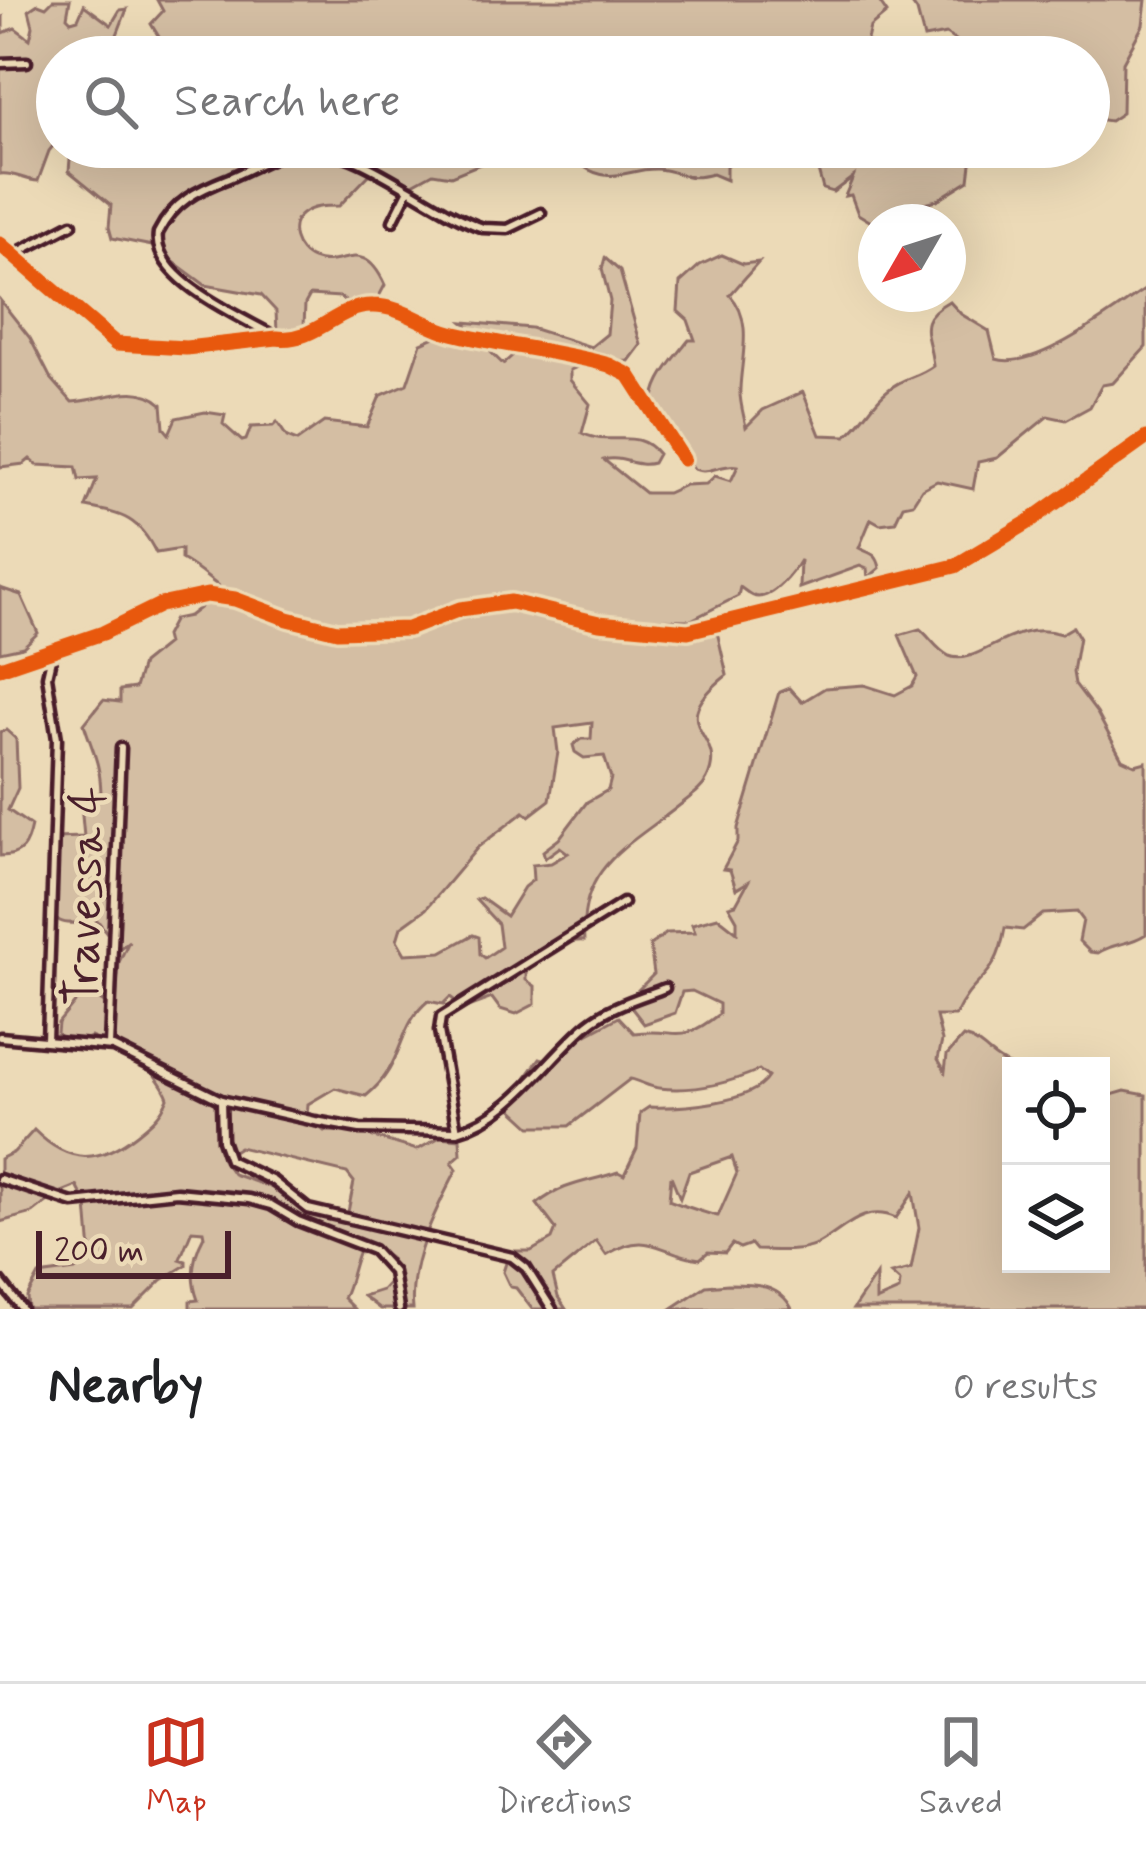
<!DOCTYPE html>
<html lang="en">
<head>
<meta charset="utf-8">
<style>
	:root { --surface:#fff; --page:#f6f6f6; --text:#202124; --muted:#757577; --line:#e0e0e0; --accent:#c8321e }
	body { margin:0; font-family:Mynerve,sans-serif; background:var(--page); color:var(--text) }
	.controls { position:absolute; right:36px; bottom:36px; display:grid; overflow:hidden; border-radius:0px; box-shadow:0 12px 48px #0002 }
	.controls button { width:108px; height:108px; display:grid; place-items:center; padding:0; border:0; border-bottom:3px solid var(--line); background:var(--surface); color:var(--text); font:60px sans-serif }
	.compass { position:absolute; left:858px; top:204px; width:108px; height:108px; border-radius:50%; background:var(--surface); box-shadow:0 12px 48px #0002; rotate:231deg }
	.scale { position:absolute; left:36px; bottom:30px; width:195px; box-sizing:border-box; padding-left:12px; border:6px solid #4a1f2b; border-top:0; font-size:33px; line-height:42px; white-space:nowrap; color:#4a1f2b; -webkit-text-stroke:9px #ecdab7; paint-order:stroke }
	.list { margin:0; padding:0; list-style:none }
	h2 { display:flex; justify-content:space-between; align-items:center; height:156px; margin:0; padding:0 48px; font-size:51px }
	h2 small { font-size:39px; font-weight:400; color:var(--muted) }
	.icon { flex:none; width:66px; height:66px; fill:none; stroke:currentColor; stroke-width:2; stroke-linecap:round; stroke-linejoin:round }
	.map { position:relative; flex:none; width:1146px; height:1309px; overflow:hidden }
	.search { position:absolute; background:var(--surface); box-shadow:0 12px 48px #0002; left:36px; right:36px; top:36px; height:132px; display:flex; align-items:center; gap:30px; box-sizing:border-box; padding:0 42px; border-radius:66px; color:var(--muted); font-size:45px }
	.sheet { height:372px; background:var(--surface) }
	nav { display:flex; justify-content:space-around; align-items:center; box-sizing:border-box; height:168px; border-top:3px solid var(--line); background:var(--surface); font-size:33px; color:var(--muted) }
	nav a { display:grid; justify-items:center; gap:6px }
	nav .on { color:var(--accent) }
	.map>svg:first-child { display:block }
	.green { fill:#d4bea3; stroke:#8f6e67; stroke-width:3; fill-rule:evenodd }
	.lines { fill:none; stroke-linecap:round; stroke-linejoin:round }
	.minor-casing { stroke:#4a1f2b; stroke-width:15 }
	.minor { stroke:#ecdab7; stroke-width:6 }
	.cycleway-casing { stroke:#ecdab7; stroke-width:22 }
	.cycleway { stroke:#e8590c; stroke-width:15 }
	.labels { text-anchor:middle; stroke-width:9; stroke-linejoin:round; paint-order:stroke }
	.street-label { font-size:48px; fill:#4a1f2b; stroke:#ecdab7 }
</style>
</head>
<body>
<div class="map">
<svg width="1146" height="1309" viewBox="0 0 1146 1309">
	<rect width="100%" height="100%" fill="#ecdab7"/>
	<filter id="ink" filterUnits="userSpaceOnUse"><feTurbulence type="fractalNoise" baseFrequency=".00833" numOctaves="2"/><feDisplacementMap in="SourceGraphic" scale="24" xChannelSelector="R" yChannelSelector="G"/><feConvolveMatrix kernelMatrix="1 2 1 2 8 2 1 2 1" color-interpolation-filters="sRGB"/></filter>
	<g filter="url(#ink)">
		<!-- green -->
		<g class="green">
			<path d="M53,0h17l-3,17 4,4 7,-2 6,-14 27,20 9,-15 7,-1 -12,31 9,4 6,-4 11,8 4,9h-88v84l-8,10 -11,30c-14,-1 -25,-9 -38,-7v-155l3,-2v16l12,-5 15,11 3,-13 -4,-16 9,-6 8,3z"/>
			<path d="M157,0h721l9,13 -17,14 -7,30h-704l5,-12 -13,-21 12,-13z"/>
			<path d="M909,0h237l-3,25 -20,37 -1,51 -12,8 -21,-3v-61h-110l-33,-23 -22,4 -7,-27z"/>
			<path d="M85,147h438l-11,15 -15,-5 -46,19 -18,-3 -24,13 -28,-11h-12l-30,31c-13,0 -27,0 -37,8 -16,12 -7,38 11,45 28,12 49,-25 72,26l-9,17 -18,9 -18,-14 -30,-2 -5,9 -1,22 -17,10 -10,-4 -1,-21 -15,-16 -56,-10 -53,-39 -40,-8 -3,-11 2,-22 -42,-34 1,-12z"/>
			<path d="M583,147h218l-18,3 -16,16 -9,-13 -7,12 -19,-5 -6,6v14l-14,-6c-28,8 -30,-3 -55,-5 -28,-1 -46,17 -74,-3l7,-13z"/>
			<path d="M801,147h172l-4,33 -32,20 -33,8 -10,14 -18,3 -18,-11 -7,-19 -6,1 8,-19 -20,15 -10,-3 -8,-30z"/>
			<path d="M722,255l21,9 16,-2 -29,33c24,26 11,63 10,94 -1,11 4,27 6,38l17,-17 40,-18 17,43 26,1c17,-13 25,-33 42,-46 17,-14 29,-12 45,-24 -3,-33 -20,-45 16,-65l12,13 28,17 7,28c39,13 117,-49 150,-70v58l-33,36 -11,2 -12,22 -24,13 -18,-4 -51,42 -19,4 -5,27 -36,-8 -15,8 -9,14 -10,2 -8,17 -15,2 -9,-5 -12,29c12,6 18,5 21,20l-12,10 -1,-9 -7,-3 -61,22 1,-28c-7,12 -26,37 -42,37 -7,0 -12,-6 -18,-10l-2,9 -47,24 -36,-1 -14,7 17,6 57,-1 3,5 9,39c-69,55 3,55 -20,104 -5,11 -17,18 -27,26 -51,41 -102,61 -96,136 -22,-2 -43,15 -58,31v8l9,6v18l-19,10 -16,-5 -8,-11 -27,10 -15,-11 -7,7 -15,-3c-32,26 -22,63 -62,95l-31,-8 -27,16 -1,12 17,15 33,1 60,18 23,-13 20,2 1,15 -9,8 5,7c-21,40 -49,94 -44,140h-33l-17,-13 19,-6 9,-10 -1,-22 -10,-7 -22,2c-6,16 -8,31 -15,45l11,11h-164v-8l8,-1c-9,-23 -5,-44 6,-64l-1,-5 -11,-1 -12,29 6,2v4l-24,15 -29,29h-105l-1,-12 12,-22 36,-5 16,-16 -4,-49 -10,-19 -20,8 -24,19 -33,9v-63l14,-7 20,-22c36,36 66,33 103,4 14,-11 24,-19 31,-36 -3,-11 -27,-43 -38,-49 -10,-5 -26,-5 -39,-12l-11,5 -16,-1 -7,-8 1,-10 19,-23 18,-3 11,7 10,-4 3,-38 10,-21 -10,8 -21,-28c-10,0 -29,5 -38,0 -21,-10 -8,-65 -4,-83l28,-1 -3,-32 11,-12h9c-1,-31 -8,-41 -17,-69l19,-24 17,2v-12l15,-2 7,-24 25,-20 -2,-8 9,-17 15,-3 22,-17 31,2c-24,-11 -37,-29 -61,-42v-10l-25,4c-18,-37 -35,-39 -70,-46l11,-28 -18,1 -3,-13 -39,-2 -7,-6 -6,5 -24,3v-167l30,38 20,39 22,25c30,-1 64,-22 90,2l2,24 5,6 7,-16 29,-6 20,3 -2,9 19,17 4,-1 5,-13 22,-1 4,-4 10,15 10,4 27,-19 43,5 13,-31 27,-12 14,-41 23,-10 34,7 25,24 17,-15c-15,-16 -40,-12 -57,-27l68,6 60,19 16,-13 3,-33 -8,-32 3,-11 15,13 21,74 -12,16 -40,1 -19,8v10l20,24 -8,29c29,15 54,-7 76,21l-5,9c-18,5 -31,-8 -49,-3l41,33h22l18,-8 21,-1 9,-8 16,5 7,-15c-13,-4 -30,10 -44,3l-30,-48 -10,-6c-5,-30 17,-52 35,-75h6l-7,-20 -10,-9 2,-28 20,-18zM592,723l-1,16h-10l-8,6 2,7 9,6 20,-2 7,22 -3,12 -21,12 -28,37 -16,12 2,7 15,-11 8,6 -17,10 -19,2 1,15 -9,7 -18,29 -25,-18 -5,2 22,24 3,23 -16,11 -5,-4 -1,-17 -6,-2 -31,17 -37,2 -8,-14 4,-13 25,-18 52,-62 46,-35 5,4 21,-16 8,-48 -3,-24zM239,1147l108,26 7,9 -7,35 -39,-9 -35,-20 -40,-14 -11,-16z"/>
			<path d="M0,588l21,7 17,38 -15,14 -23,5z"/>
			<path d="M1073,627l6,10 -6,35 2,12 22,29 25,46 13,6 11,-3v172c-18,12 -32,8 -48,19l-8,-1 -11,-11 4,-21 -6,-8 -34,2 -20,16 -18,-2c-9,55 -31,46 -50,88h-19l6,25 -4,18 7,12 2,-16 16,-18c19,4 28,22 48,29v198h90v-166l24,-7 21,4v214h-293l23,-34v26l23,-10 1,-9 -9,-8 20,-5 8,-41 -6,-35 -17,25c-33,-15 -53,13 -80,27 -17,8 -42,5 -60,5l-5,-6 -11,4 -8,-4 -7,9 -17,-1 -8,7c-41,-5 -50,-31 -94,-4l-10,-14 -43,35 5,21 8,12h-34l-16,-21 -6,-1 -7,-15 7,-21h21l21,-12 4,-10 -19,-25c28,-22 48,-21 81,-32l6,3 13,-27 3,-35 9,-6c30,1 103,-3 119,-30l-9,-7c-32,14 -64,22 -100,18 -10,-1 -19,-7 -29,-9l-61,47h-38l-24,-22 33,-46 13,4 25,-23 41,-22 15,16c45,-6 43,14 85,-19v-10l-27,-13 -10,1 -7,21 -31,11 -14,-18 2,-10 22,-22 -4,-29 17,-12 28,-1 -3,-8 26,-7 19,15v-12l-8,-14 7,-2 12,-22 -12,7 -6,-19 -7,-1 15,-28v-13l41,-136 10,-4 13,14 23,-14 39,-3 31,10 17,-9 5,-9 -18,-42 21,-6c10,8 17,21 29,27 29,12 61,-38 112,-22zM732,1157l5,16 -19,43c-3,0 -46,-14 -49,-16l2,-24 9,22 9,-26z"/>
			<path d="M6,730l10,9 2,49 -10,22 23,16c-4,20 -9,30 -31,30v-124z"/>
			<path d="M728,1284c26,0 52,0 64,25h-121l35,-23z"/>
		</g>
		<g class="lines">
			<defs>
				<g id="minor">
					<path d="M0,63l27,-1"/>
					<path d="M393,221l15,-30"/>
					<path d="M0,244l116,100 70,4 91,-10c39,5 60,-33 96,-32 29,0 52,20 79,27 52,13 106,18 157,32l20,10 54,84"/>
					<path d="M13,255l59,-31"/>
					<path d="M274,336c-34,-20 -123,-57 -116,-103 16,-32 40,-43 71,-55 24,-10 53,-28 78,-29 52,-3 124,62 176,79l25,1 33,-16"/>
					<path d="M0,668l103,-35 57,-28 47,-10 28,4 53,20 49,12 71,-2 52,-20 51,-7 88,21 89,8 267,-65 72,-43 119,-85"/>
					<path d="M623,903l-182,114 -2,14 18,100c54,-14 90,-72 131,-107 22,-18 51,-26 77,-36"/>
					<path d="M0,1037l113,10 108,53 94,21 45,8 97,2"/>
					<path d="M47,1040l10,-301 -10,-63 6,-26"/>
					<path d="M109,1046l12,-298"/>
					<path d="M221,1100l1,40 7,20 44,21 35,28 204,48 14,11 26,41"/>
					<path d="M0,1179l73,24 104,-11 72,7 22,6 27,16 75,29 20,22 6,37"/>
					<path d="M0,1281l22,28"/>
				</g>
			</defs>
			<!-- minor casing -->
			<use href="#minor" class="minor-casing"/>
			<!-- minor -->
			<use href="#minor" class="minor"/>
			<defs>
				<g id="cycleway">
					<path d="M0,244l116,100 70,4 91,-10c39,5 60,-33 96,-32 29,0 52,20 79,27 52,13 106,18 157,32l20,10 54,84"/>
					<path d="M0,668l103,-35 57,-28 47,-10 28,4 53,20 49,12 71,-2 52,-20 51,-7 88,21 89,8 267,-65 72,-43 119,-85"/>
				</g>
			</defs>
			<!-- cycleway casing -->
			<use href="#cycleway" class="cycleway-casing"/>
			<!-- cycleway -->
			<use href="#cycleway" class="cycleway"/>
		</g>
	</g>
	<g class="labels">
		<!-- street labels -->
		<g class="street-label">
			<text transform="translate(83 896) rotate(-88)" y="17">Travessa 4</text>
		</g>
	</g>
</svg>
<div class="controls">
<button><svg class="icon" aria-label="locate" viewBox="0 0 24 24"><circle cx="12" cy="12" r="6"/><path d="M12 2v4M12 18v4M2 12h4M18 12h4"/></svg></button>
<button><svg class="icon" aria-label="layers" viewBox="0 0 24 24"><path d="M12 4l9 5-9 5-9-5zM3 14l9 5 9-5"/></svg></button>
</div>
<svg class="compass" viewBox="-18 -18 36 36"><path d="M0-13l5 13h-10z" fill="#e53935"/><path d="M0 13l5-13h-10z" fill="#757577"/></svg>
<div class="scale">200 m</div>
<div class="search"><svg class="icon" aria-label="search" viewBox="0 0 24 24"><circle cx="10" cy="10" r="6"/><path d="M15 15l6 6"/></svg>Search here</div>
</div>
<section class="sheet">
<h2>Nearby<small>0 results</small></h2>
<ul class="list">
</ul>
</section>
<nav>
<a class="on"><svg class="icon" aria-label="map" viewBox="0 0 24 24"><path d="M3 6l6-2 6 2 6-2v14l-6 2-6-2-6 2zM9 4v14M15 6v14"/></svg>Map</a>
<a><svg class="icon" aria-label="directions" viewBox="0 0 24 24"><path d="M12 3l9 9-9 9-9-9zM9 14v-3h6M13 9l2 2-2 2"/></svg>Directions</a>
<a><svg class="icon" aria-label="saved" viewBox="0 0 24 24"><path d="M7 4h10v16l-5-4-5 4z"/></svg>Saved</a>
</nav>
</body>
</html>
